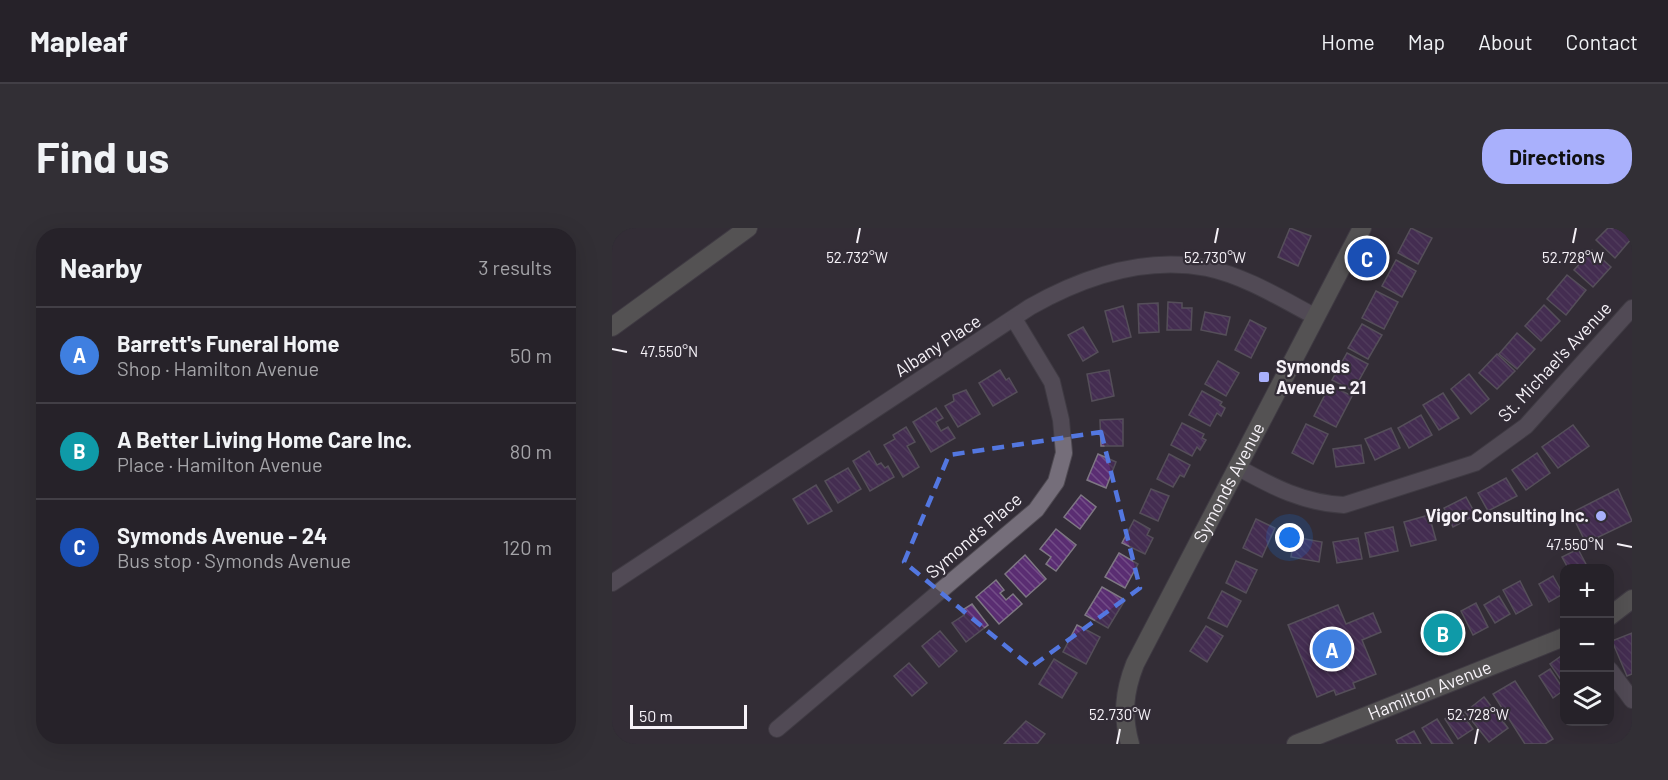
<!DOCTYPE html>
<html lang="en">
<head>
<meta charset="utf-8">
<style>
	:root { --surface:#262229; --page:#322f35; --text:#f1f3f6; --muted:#a4a4a8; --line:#423f46; --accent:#a9b0fc }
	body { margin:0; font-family:Barlow,sans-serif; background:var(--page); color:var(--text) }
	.controls { position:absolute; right:18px; bottom:18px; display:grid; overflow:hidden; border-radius:12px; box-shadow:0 6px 24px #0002 }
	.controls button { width:54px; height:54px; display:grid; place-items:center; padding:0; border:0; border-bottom:2px solid var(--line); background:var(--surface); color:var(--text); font:30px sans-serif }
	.scale { position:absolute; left:18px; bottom:15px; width:117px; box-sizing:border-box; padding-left:6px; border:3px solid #f6f2f8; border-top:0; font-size:16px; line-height:21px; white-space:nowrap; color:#f6f2f8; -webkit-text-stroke:4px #332d37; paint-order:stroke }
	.you { position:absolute; left:678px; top:310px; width:21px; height:21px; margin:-15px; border:4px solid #fff; border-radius:50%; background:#1a73e8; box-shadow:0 0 0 9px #1a73e833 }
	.badge { display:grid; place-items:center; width:39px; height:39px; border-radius:50%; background:var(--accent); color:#fff; font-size:20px; font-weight:700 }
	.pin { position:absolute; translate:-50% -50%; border:3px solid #fff; box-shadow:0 2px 6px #0006 }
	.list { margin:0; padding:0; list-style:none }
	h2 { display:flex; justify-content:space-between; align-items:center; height:78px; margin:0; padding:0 24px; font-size:26px }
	h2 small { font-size:20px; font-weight:400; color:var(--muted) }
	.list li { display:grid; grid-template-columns:39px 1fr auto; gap:18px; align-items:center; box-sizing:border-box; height:96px; padding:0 24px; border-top:2px solid var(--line) }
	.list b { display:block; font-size:22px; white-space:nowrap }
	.list p { margin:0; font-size:20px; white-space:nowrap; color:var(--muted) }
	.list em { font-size:20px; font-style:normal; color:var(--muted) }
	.icon { flex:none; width:33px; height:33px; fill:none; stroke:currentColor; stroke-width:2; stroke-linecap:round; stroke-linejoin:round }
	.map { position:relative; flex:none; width:1020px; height:516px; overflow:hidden; border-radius:24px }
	header { display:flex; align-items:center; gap:36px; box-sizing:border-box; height:84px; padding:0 30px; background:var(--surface); border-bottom:2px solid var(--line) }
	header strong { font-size:28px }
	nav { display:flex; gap:33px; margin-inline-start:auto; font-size:21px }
	.intro { display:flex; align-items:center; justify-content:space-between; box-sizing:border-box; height:144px; padding:0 36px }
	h1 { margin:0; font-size:42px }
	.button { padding:15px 27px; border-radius:24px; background:var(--accent); color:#111; font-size:21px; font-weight:700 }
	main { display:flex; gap:36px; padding:0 36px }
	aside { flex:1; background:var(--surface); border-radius:24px; box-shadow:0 6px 24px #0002 }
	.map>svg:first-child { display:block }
	.building { fill:url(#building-back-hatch); stroke:#7e7783; stroke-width:1.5 }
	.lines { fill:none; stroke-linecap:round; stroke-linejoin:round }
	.street-casing { stroke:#4f4a52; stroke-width:18 }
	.secondary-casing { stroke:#4f4a52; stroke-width:20 }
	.street { stroke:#756e7a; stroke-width:16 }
	.secondary { stroke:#7c7f75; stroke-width:18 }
	.marked { fill:none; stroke:#5377e0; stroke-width:4.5; stroke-dasharray:12 8; stroke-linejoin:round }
	.ticks { fill:none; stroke:#f6f2f8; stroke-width:2 }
	.poi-dot { fill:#a9b0fc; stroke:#332d37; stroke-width:2 }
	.labels { text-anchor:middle; stroke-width:4.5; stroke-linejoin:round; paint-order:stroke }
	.street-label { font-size:18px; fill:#f6f2f8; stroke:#332d37 }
	.poi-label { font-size:18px; font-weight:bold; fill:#f6f2f8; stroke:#332d37; text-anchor:start }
	.ticks-label { font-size:15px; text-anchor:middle; fill:#f6f2f8; stroke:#332d37; stroke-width:4.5; stroke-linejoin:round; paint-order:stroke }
</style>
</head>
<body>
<header>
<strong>Mapleaf</strong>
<nav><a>Home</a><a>Map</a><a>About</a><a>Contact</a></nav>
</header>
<div class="intro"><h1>Find us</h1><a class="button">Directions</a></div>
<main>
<aside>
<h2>Nearby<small>3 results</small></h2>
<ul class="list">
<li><span class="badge" style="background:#3f7fe0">A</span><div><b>Barrett's Funeral Home</b><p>Shop · Hamilton Avenue</p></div><em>50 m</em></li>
<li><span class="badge" style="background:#0f9aa8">B</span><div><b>A Better Living Home Care Inc.</b><p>Place · Hamilton Avenue</p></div><em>80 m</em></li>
<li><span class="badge" style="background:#1a4fb4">C</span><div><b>Symonds Avenue - 24</b><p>Bus stop · Symonds Avenue</p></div><em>120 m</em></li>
</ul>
</aside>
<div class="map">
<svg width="1020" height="516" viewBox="0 0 1020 516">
	<defs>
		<pattern id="building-back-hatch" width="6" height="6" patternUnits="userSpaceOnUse" patternTransform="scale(1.5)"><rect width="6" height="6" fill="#5a2d72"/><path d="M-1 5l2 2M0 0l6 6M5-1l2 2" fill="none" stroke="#724c87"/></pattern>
	</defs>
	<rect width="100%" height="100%" fill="#332d37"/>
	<!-- building -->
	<g class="building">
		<path d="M678,0l21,8 -13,30 -20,-9z"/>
		<path d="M799,0l21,10 -14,26 -20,-11z"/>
		<path d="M996,0h14l10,10 -17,20 -19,-18z"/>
		<path d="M980,22l19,17 -18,20 -19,-17z"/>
		<path d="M784,32l20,11 -14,26 -20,-11z"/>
		<path d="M955,47l19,15 -20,25 -19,-16z"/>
		<path d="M764,63l22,11 -14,27 -22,-11z"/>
		<path d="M556,74l14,1v5h10l-1,22h-24z"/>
		<path d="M546,75l1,29 -20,1 -1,-29z"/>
		<path d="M932,77l16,16 -19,20 -16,-15z"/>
		<path d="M511,78l8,31 -18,5 -8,-31z"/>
		<path d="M593,84l25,5 -4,18 -25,-5z"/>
		<path d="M638,92l16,8 -15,30 -16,-8z"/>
		<path d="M750,96l20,11 -14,24 -20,-11z"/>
		<path d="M471,99l15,25 -15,9 -15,-26z"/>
		<path d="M905,105l18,16 -18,20 -18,-15z"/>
		<path d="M735,125l21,11 -15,27 -21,-11z"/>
		<path d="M885,126l18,17 -18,18 -18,-16z"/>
		<path d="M606,133l21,12 -13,23 -21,-12z"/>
		<path d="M388,142l6,10 3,-2 8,14 -24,14 -14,-23z"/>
		<path d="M497,142l5,26 -22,5 -5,-27z"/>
		<path d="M857,146l20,25 -18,15 -20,-25z"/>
		<path d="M718,157l22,11 -16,31 -22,-11z"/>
		<path d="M354,162l14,24 -22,13 -13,-21 9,-5 -1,-6z"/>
		<path d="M590,163l20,11 -2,3 5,3 -4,8 -4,-3 -7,13 -21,-11z"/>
		<path d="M831,165l16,25 -20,12 -16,-25z"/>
		<path d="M324,180l7,10 -7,4 5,9 7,-4 7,11 -24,14 -18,-30z"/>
		<path d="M809,187l11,20 -23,13 -11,-20z"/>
		<path d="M511,191v27h-22l-1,-26z"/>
		<path d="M570,195l22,11 -2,4 4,2 -6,10 -3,-3 -5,9 -21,-11z"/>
		<path d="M694,196l22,10 -15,30 -21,-11z"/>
		<path d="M961,197l16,21 -31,22 -16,-21z"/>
		<path d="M294,199l9,15 -8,4 12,21 -16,10 -19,-32 11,-6 -2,-4z"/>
		<path d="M779,200l9,20 -25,12 -10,-21z"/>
		<path d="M749,217l3,18 -28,4 -3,-18z"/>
		<path d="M257,223l8,14 4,-2 4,5 3,-2 6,11 -24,14 -17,-30z"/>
		<path d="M925,225l13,20 -24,17 -14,-20z"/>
		<path d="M486,226l18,8 -10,26 -19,-8z"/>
		<path d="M557,226l21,11 -6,12 -4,-2 -7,12 -16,-8z"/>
		<path d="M236,240l13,21 -23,14 -13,-22z"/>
		<path d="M894,250l11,18 -29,15 -10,-18z"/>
		<path d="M204,257l16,26 -24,13 -15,-25z"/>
		<path d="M539,261l18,7 -11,25 -18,-8z"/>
		<path d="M1006,261l14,32 -46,22 -15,-30z"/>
		<path d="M469,267l15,12 -16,22 -16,-12z"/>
		<path d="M854,269l10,18 -23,12 -9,-19z"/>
		<path d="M817,287l7,25 -25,6 -7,-24z"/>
		<path d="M644,291l19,9 -13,29 -19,-9z"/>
		<path d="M522,292l16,9 -3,6 6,3 -8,16 -23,-11z"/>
		<path d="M781,299l5,24 -28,6 -5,-24z"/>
		<path d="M444,301l20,16 -20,26 -10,-7 5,-7 -11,-8z"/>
		<path d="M682,309l28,5 -3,20 -28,-5z"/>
		<path d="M746,310l4,21 -25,4 -4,-21z"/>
		<path d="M966,321l10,19h-20l-6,-11z"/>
		<path d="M507,325l19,11 -13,24 -20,-11z"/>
		<path d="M413,327l21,24 -20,18 -21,-23z"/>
		<path d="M624,333l21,9 -11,23 -20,-10z"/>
		<path d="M941,348l10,18 -14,8 -10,-18z"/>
		<path d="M384,352l8,10 -4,3 6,7 7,-6 9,10 -23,20 -23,-27z"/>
		<path d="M908,353l12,24 -16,9 -13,-24z"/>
		<path d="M490,359l23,13 -17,28 -23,-13z"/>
		<path d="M610,363l19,10 -14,26 -19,-9z"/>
		<path d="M887,368l11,18 -15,9 -11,-18z"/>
		<path d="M864,375l12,24 -15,8 -12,-24z"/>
		<path d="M360,376l16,21 -22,17 -14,-19 12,-8 -3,-4z"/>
		<path d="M726,377l8,19 27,-11 8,19 -19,8 14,34 -23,9 2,5 -19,7 -2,-5 -17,7 -29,-72z"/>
		<path d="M834,392l10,18 -15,8 -10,-18z"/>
		<path d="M465,397l23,12 -14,27 -23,-12z"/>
		<path d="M594,398l17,10 -16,26 -17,-11z"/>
		<path d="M328,403l17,20 -18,16 -17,-21z"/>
		<path d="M1020,405v41l-5,2 -15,-35z"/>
		<path d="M952,426v30l-14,-20z"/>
		<path d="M442,431l23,14 -15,25 -23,-14z"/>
		<path d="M297,435l18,20 -15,13 -18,-20z"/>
		<path d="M938,441l14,21 -11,8 -14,-22z"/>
		<path d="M903,453l38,58 -8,5h-20l-32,-50z"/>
		<path d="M872,469l24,31 -19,14 -24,-30z"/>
		<path d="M847,481l14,20 -15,10 -13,-20z"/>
		<path d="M825,491l16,25h-21l-10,-16z"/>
		<path d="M414,493l19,13 -8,10h-33z"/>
		<path d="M802,503l7,13h-23l-2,-4z"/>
	</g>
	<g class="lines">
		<defs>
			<g id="street">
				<path d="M627,240c34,19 65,35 105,37l131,-42 51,-37 106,-118"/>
				<path d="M0,355l418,-276c53,-30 115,-51 177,-39 38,8 75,31 109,49"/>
				<path d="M998,442l22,30"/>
				<path d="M165,501l259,-219 20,-28 8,-29 -3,-33 -9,-38 -38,-63"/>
			</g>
			<g id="secondary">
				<path d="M0,99l136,-99"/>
				<path d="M998,388l22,-17"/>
				<path id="s1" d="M518,516c-8,-29 -6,-52 5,-80l227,-436"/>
				<path id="s2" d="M684,516l268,-107"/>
			</g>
		</defs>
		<!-- street casing -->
		<use href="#street" class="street-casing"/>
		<!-- secondary casing -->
		<use href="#secondary" class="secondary-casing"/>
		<!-- street -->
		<use href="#street" class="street"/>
		<!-- secondary -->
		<use href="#secondary" class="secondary"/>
	</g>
	<!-- marked area -->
	<path d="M0 0H1020V516H0ZM489,204l39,156 -109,79 -127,-105 45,-107z" fill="#332d37" fill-opacity=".55" fill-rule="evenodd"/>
	<path class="marked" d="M489,204l39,156 -109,79 -127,-105 45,-107z"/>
	<!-- ticks -->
	<path class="ticks" d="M245,15l3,-15M603,15l3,-15M961,15l3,-15M0,121l15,3M1005,316l15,3M505,516l3,-15M863,516l3,-15"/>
	<!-- markers -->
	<g class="poi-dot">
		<rect x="646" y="143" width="12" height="12" rx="3"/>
		<circle cx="989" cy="288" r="6"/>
	</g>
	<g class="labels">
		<!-- street labels -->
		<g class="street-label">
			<text transform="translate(326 118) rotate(-33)" y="6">Albany Place</text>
			<text transform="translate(943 134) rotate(-47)" y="6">St. Michael's Avenue</text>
			<text dy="6" stroke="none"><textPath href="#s1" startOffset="286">Symonds Avenue</textPath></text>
			<text transform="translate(362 308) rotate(-41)" y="6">Symond's Place</text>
			<text dy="6" stroke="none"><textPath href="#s2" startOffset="144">Hamilton Avenue</textPath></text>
		</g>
		<!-- poi labels -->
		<g class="poi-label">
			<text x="664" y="145">Symonds<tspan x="664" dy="21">Avenue - 21</tspan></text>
			<text x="977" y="294" text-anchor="end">Vigor Consulting Inc.</text>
		</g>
	</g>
	<g class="ticks-label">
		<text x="245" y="35">52.732°W</text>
		<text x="961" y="35">52.728°W</text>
		<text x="603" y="35">52.730°W</text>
		<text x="57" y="129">47.550°N</text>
		<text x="963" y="322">47.550°N</text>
		<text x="508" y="492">52.730°W</text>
		<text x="866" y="492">52.728°W</text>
	</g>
</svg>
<div class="controls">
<button>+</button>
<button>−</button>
<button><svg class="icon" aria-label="layers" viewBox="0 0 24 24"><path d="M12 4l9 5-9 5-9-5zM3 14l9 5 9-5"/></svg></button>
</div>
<div class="scale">50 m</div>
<div class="you"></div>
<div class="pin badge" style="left:720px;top:421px;background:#3f7fe0">A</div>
<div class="pin badge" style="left:831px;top:405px;background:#0f9aa8">B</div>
<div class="pin badge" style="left:755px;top:30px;background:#1a4fb4">C</div>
</div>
</main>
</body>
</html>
